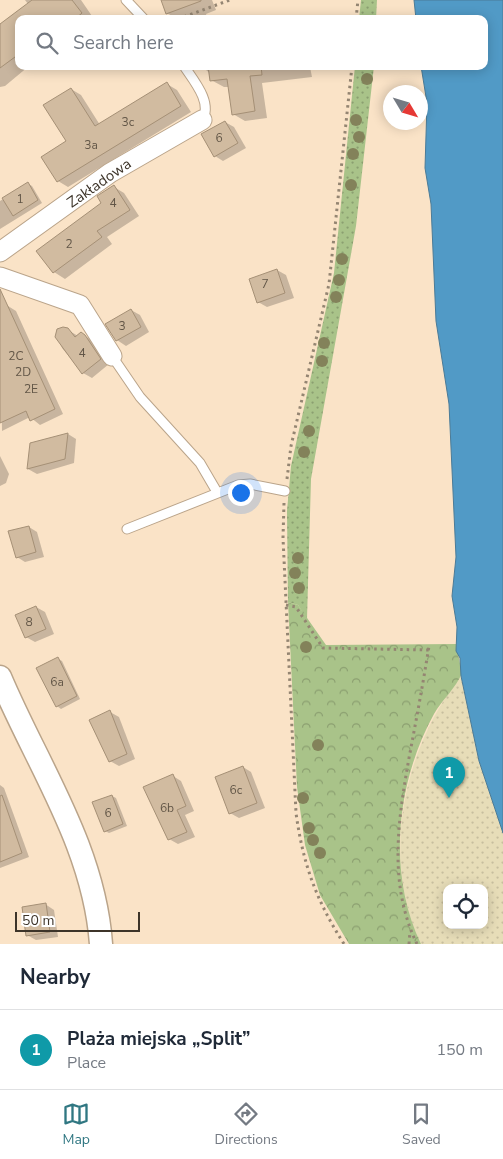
<!DOCTYPE html>
<html lang="en">
<head>
<meta charset="utf-8">
<style>
	:root { --surface:#fff; --page:#f2f2f3; --text:#1f2937; --muted:#747a83; --line:#e0e1e3; --accent:#307782 }
	body { margin:0; font-family:"Nunito Sans",sans-serif; background:var(--page); color:var(--text) }
	.controls { position:absolute; right:15px; bottom:15px; display:grid; overflow:hidden; border-radius:10px; box-shadow:0 2px 12px #0003 }
	.controls button { width:45px; height:45px; display:grid; place-items:center; padding:0; border:0; border-bottom:1px solid var(--line); background:var(--surface); color:var(--text); font:25px sans-serif }
	.compass { position:absolute; left:383px; top:85px; width:45px; height:45px; border-radius:50%; background:var(--surface); box-shadow:0 2px 12px #0003; rotate:128deg }
	.scale { position:absolute; left:15px; bottom:12px; width:125px; box-sizing:border-box; padding-left:5px; border:2px solid #3d3429; border-top:0; font-size:14px; line-height:18px; white-space:nowrap; color:#3d3429; -webkit-text-stroke:4px #fff; paint-order:stroke }
	.you { position:absolute; left:240px; top:492px; width:18px; height:18px; margin:-12px; border:4px solid #fff; border-radius:50%; background:#1a73e8; box-shadow:0 0 0 8px #1a73e833 }
	.badge { display:grid; place-items:center; width:32px; height:32px; border-radius:50%; background:var(--accent); color:#fff; font-size:16px; font-weight:700 }
	.pin { position:absolute; translate:-50% -41px; filter:drop-shadow(0 1px 2px #0008) }
	.pin::after { content:''; position:absolute; top:26px; width:18px; height:15px; background:inherit; clip-path:polygon(0 0,100% 0,50% 100%) }
	.list { margin:0; padding:0; list-style:none }
	h2 { display:flex; justify-content:space-between; align-items:center; height:65px; margin:0; padding:0 20px; font-size:21px }
	h2 small { font-size:16px; font-weight:400; color:var(--muted) }
	.list li { display:grid; grid-template-columns:32px 1fr auto; gap:15px; align-items:center; box-sizing:border-box; height:80px; padding:0 20px; border-top:1px solid var(--line) }
	.list b { display:block; font-size:19px; white-space:nowrap }
	.list p { margin:0; font-size:16px; white-space:nowrap; color:var(--muted) }
	.list em { font-size:16px; font-style:normal; color:var(--muted) }
	.icon { flex:none; width:28px; height:28px; fill:none; stroke:currentColor; stroke-width:2; stroke-linecap:round; stroke-linejoin:round }
	.map { position:relative; flex:none; width:503px; height:944px; overflow:hidden }
	.search { position:absolute; background:var(--surface); box-shadow:0 2px 12px #0003; left:15px; right:15px; top:15px; height:55px; display:flex; align-items:center; gap:12px; box-sizing:border-box; padding:0 18px; border-radius:10px; color:var(--muted); font-size:19px }
	.sheet { height:145px; background:var(--surface) }
	nav { display:flex; justify-content:space-around; align-items:center; box-sizing:border-box; height:70px; border-top:1px solid var(--line); background:var(--surface); font-size:14px; color:var(--muted) }
	nav a { display:grid; justify-items:center; gap:2px }
	nav .on { color:var(--accent) }
	.map>svg:first-child { display:block }
	.grass { fill:url(#grass-dots) }
	.sand { fill:url(#sand-dots); fill-rule:evenodd }
	.park { fill:url(#park-crowns) }
	.water { fill:#519ac6; stroke:#4b7b97 }
	.shadow { fill:#0003 }
	.building { fill:#d1bba0; stroke:#a59076 }
	.lines { fill:none; stroke-linecap:round; stroke-linejoin:round }
	.service-casing { stroke:#baa48a; stroke-width:11 }
	.minor-casing { stroke:#baa48a; stroke-width:21 }
	.tertiary-casing { stroke:#baa48a; stroke-width:25 }
	.path { stroke:#948572; stroke-width:3; stroke-dasharray:2.5 4; stroke-linecap:butt }
	.service { stroke:#fff; stroke-width:9 }
	.minor { stroke:#fff; stroke-width:19 }
	.tertiary { stroke:#fff; stroke-width:22 }
	.tree { fill:#83825a }
	.labels { text-anchor:middle; stroke-width:4; stroke-linejoin:round; paint-order:stroke }
	.number-label { font-size:12px; fill:#625647 }
	.street-label { font-size:15px; fill:#3d3429; stroke:#fff }
</style>
</head>
<body>
<div class="map">
<svg width="503" height="944" viewBox="0 0 503 944">
	<defs>
		<pattern id="grass-dots" width="8" height="8" patternUnits="userSpaceOnUse" patternTransform="scale(1.25)"><rect width="8" height="8" fill="#a9c389"/><path d="M2 2h.1M6 6h.1" fill="none" stroke="#8b9f70" stroke-width="1.8" stroke-linecap="round"/></pattern>
		<pattern id="sand-dots" width="8" height="8" patternUnits="userSpaceOnUse" patternTransform="scale(1.25)"><rect width="8" height="8" fill="#e7ddb8"/><path d="M2 2h.1M6 6h.1" fill="none" stroke="#c7be9e" stroke-width="1.8" stroke-linecap="round"/></pattern>
		<pattern id="park-crowns" width="20" height="18" patternUnits="userSpaceOnUse" patternTransform="scale(1.25)"><rect width="20" height="18" fill="#a9c389"/><path d="M2 6a3 3 0 1 1 6 0M12 15a3 3 0 1 1 6 0" fill="none" stroke="#8b9f70"/></pattern>
	</defs>
	<rect width="100%" height="100%" fill="#fae3c7"/>
	<!-- grass -->
	<g class="grass">
		<path d="M361,0h16l-1,19h-17z"/>
		<path d="M355,66h19l-18,160 -45,253 -4,140 -9,-14 -10,-3 -1,-91 4,-45 43,-193z"/>
	</g>
	<!-- sand -->
	<path class="sand" d="M461,676l18,85 24,72v111h-82c-41,-86 -18,-195 40,-268zM447,888h37v37h-37z"/>
	<!-- park -->
	<path class="park" d="M288,602l10,3 28,40 130,-1 6,29c-6,15 -20,27 -28,41 -38,69 -47,159 -13,230h-72l-29,-49 -15,-50 -8,-58z"/>
	<!-- water -->
	<path class="water" d="M414,0h89v833l-24,-72 -18,-85 -1,-18 -4,-7 1,-24 -5,-31 4,-39 -7,-153 -13,-83 -5,-117 -6,-36 2,-65 -6,-37h63v-47h-68z"/>
	<!-- shadow -->
	<g class="shadow">
		<path d="M25,0h56l13,19h-75v47h10l-24,20 -5,1v-62l28,-21z"/>
		<path d="M162,0h50l4,10 -10,4 1,3 -3,2h-27l-10,-6z"/>
		<path d="M206,66h108l1,1h-5l2,10 -50,6 5,35 -22,3 -12,-7 -4,-27h-5l-13,-7 -1,-7 -4,-3z"/>
		<path d="M167,84l10,6 14,22 -123,75 -10,-6 9,-39 4,-53 10,6 19,30z"/>
		<path d="M225,122l9,5 12,21 -23,13 -8,-5z"/>
		<path d="M28,184l4,2 10,17 -42,26v-28z"/>
		<path d="M114,187l10,6 15,23 -32,21 5,7 -47,35 -11,-7 -16,-21 65,-48z"/>
		<path d="M277,270l9,5 8,23 -27,9 -9,-5z"/>
		<path d="M8,306l8,5 47,103 -23,11 -10,-8 -28,14 -2,-121z"/>
		<path d="M131,310l9,5 9,17 -23,14 -9,-6 -10,-16z"/>
		<path d="M57,330h11l10,6 4,-2 8,5 19,25 -17,14 -9,-5 -21,-25 -6,-15z"/>
		<path d="M68,434l8,5 -2,24 -37,11 -9,-5 3,-25z"/>
		<path d="M0,456l9,18 -3,9 -6,3z"/>
		<path d="M29,527l8,5 7,25 -19,5 -8,-5z"/>
		<path d="M36,607l9,5 9,22 -19,8 -9,-5z"/>
		<path d="M58,659l4,2 18,38 -19,10 -4,-3z"/>
		<path d="M110,712l9,5 16,42 -16,7 -9,-5z"/>
		<path d="M243,767l8,5 14,36 -26,10 -9,-5z"/>
		<path d="M173,776l8,5 13,30 -9,4 10,22 -17,7 -9,-5z"/>
		<path d="M0,785l4,3 25,69 -29,11z"/>
		<path d="M112,796l4,2 11,28 -18,7 -4,-2z"/>
		<path d="M45,904l9,6 4,27 -22,3 -9,-5z"/>
	</g>
	<!-- building -->
	<g class="building">
		<path d="M32,0h40l10,13 -7,6h-56v35l-19,14v-44z"/>
		<path d="M161,0h40v1l-35,13z"/>
		<path d="M208,66h53l1,9 -12,1 5,35 -23,4 -5,-36 -17,2z"/>
		<path d="M167,82l14,24 -124,76 -16,-25 25,-16 -23,-36 28,-17 24,38z"/>
		<path d="M225,121l13,22 -24,14 -13,-23z"/>
		<path d="M28,182l10,18 -25,16 -11,-18z"/>
		<path d="M114,185l16,25 -33,21 5,6 -49,36 -17,-22 65,-48 -4,-7z"/>
		<path d="M277,269l8,24 -28,10 -8,-24z"/>
		<path d="M0,289l55,120 -25,12 -4,-10 -26,12z"/>
		<path d="M131,309l10,18 -25,14 -11,-17z"/>
		<path d="M63,327l5,1 7,9 6,-5 4,3 16,24 -19,15 -27,-37 2,-8z"/>
		<path d="M68,433l-3,26 -38,10 3,-26z"/>
		<path d="M29,526l7,26 -20,6 -8,-27z"/>
		<path d="M36,606l10,23 -21,9 -10,-23z"/>
		<path d="M58,657l19,39 -21,11 -20,-39z"/>
		<path d="M110,710l17,44 -18,8 -20,-42z"/>
		<path d="M243,766l14,37 -28,11 -14,-37z"/>
		<path d="M173,774l13,32 -9,4 10,22 -19,8 -25,-53z"/>
		<path d="M2,795l20,58 -22,9v-66z"/>
		<path d="M112,795l11,29 -19,8 -12,-30z"/>
		<path d="M46,903l4,29 -24,4 -4,-29z"/>
	</g>
	<g class="lines">
		<defs>
			<g id="service">
				<path d="M126,0l18,19"/>
				<path d="M184,66c10,15 29,37 18,54"/>
				<path d="M112,356l28,41 60,66 17,29"/>
				<path d="M127,529l111,-44 12,-1 35,7"/>
			</g>
			<g id="minor">
				<path d="M0,252l110,-79 92,-53"/>
				<path d="M0,277l80,28 32,51"/>
			</g>
			<path id="tertiary" d="M0,677c37,88 94,169 101,267"/>
		</defs>
		<!-- service casing -->
		<use href="#service" class="service-casing"/>
		<!-- minor casing -->
		<use href="#minor" class="minor-casing"/>
		<!-- tertiary casing -->
		<use href="#tertiary" class="tertiary-casing"/>
		<!-- path -->
		<g class="path">
			<path d="M178,19l52,-19"/>
			<path d="M356,19l2,-19"/>
			<path d="M287,479l4,-33 38,-162 23,-218"/>
			<path d="M284,503l-1,35 13,275c7,51 20,87 48,131"/>
			<path d="M286,605l10,2 27,41 106,2"/>
			<path d="M409,944l1,-13"/>
			<path d="M417,944c-29,-60 -19,-123 -8,-186 7,-37 14,-74 20,-112"/>
		</g>
		<!-- service -->
		<use href="#service" class="service"/>
		<!-- minor -->
		<use href="#minor" class="minor"/>
		<!-- tertiary -->
		<use href="#tertiary" class="tertiary"/>
	</g>
	<!-- trees -->
	<g class="tree">
		<circle cx="367" cy="79" r="6"/>
		<circle cx="356" cy="120" r="6"/>
		<circle cx="359" cy="137" r="6"/>
		<circle cx="353" cy="154" r="6"/>
		<circle cx="351" cy="185" r="6"/>
		<circle cx="342" cy="259" r="6"/>
		<circle cx="339" cy="280" r="6"/>
		<circle cx="336" cy="297" r="6"/>
		<circle cx="324" cy="343" r="6"/>
		<circle cx="322" cy="361" r="6"/>
		<circle cx="309" cy="431" r="6"/>
		<circle cx="304" cy="452" r="6"/>
		<circle cx="298" cy="558" r="6"/>
		<circle cx="295" cy="573" r="6"/>
		<circle cx="299" cy="588" r="6"/>
		<circle cx="306" cy="647" r="6"/>
		<circle cx="318" cy="745" r="6"/>
		<circle cx="303" cy="798" r="6"/>
		<circle cx="309" cy="828" r="6"/>
		<circle cx="313" cy="840" r="6"/>
		<circle cx="320" cy="853" r="6"/>
	</g>
	<g class="labels">
		<!-- number labels -->
		<g class="number-label">
			<text x="128" y="126">3c</text>
			<text x="219" y="142">6</text>
			<text x="91" y="149">3a</text>
			<text x="20" y="203">1</text>
			<text x="113" y="207">4</text>
			<text x="69" y="248">2</text>
			<text x="265" y="288">7</text>
			<text x="122" y="330">3</text>
			<text x="82" y="357">4</text>
			<text x="16" y="360">2C</text>
			<text x="23" y="376">2D</text>
			<text x="31" y="393">2E</text>
			<text x="29" y="626">8</text>
			<text x="57" y="686">6a</text>
			<text x="236" y="794">6c</text>
			<text x="167" y="812">6b</text>
			<text x="108" y="817">6</text>
		</g>
		<!-- street labels -->
		<g class="street-label">
			<text transform="translate(99 183) rotate(-35)" y="5">Zakładowa</text>
		</g>
	</g>
</svg>
<div class="controls">
<button><svg class="icon" aria-label="locate" viewBox="0 0 24 24"><circle cx="12" cy="12" r="6"/><path d="M12 2v4M12 18v4M2 12h4M18 12h4"/></svg></button>
</div>
<svg class="compass" viewBox="-18 -18 36 36"><path d="M0-13l5 13h-10z" fill="#e53935"/><path d="M0 13l5-13h-10z" fill="#747a83"/></svg>
<div class="scale">50 m</div>
<div class="you"></div>
<div class="pin badge" style="left:449px;top:798px;background:#0f9aa8">1</div>
<div class="search"><svg class="icon" aria-label="search" viewBox="0 0 24 24"><circle cx="10" cy="10" r="6"/><path d="M15 15l6 6"/></svg>Search here</div>
</div>
<section class="sheet">
<h2>Nearby<small></small></h2>
<ul class="list">
<li><span class="badge" style="background:#0f9aa8">1</span><div><b>Plaża miejska „Split”</b><p>Place</p></div><em>150 m</em></li>
</ul>
</section>
<nav>
<a class="on"><svg class="icon" aria-label="map" viewBox="0 0 24 24"><path d="M3 6l6-2 6 2 6-2v14l-6 2-6-2-6 2zM9 4v14M15 6v14"/></svg>Map</a>
<a><svg class="icon" aria-label="directions" viewBox="0 0 24 24"><path d="M12 3l9 9-9 9-9-9zM9 14v-3h6M13 9l2 2-2 2"/></svg>Directions</a>
<a><svg class="icon" aria-label="saved" viewBox="0 0 24 24"><path d="M7 4h10v16l-5-4-5 4z"/></svg>Saved</a>
</nav>
</body>
</html>
